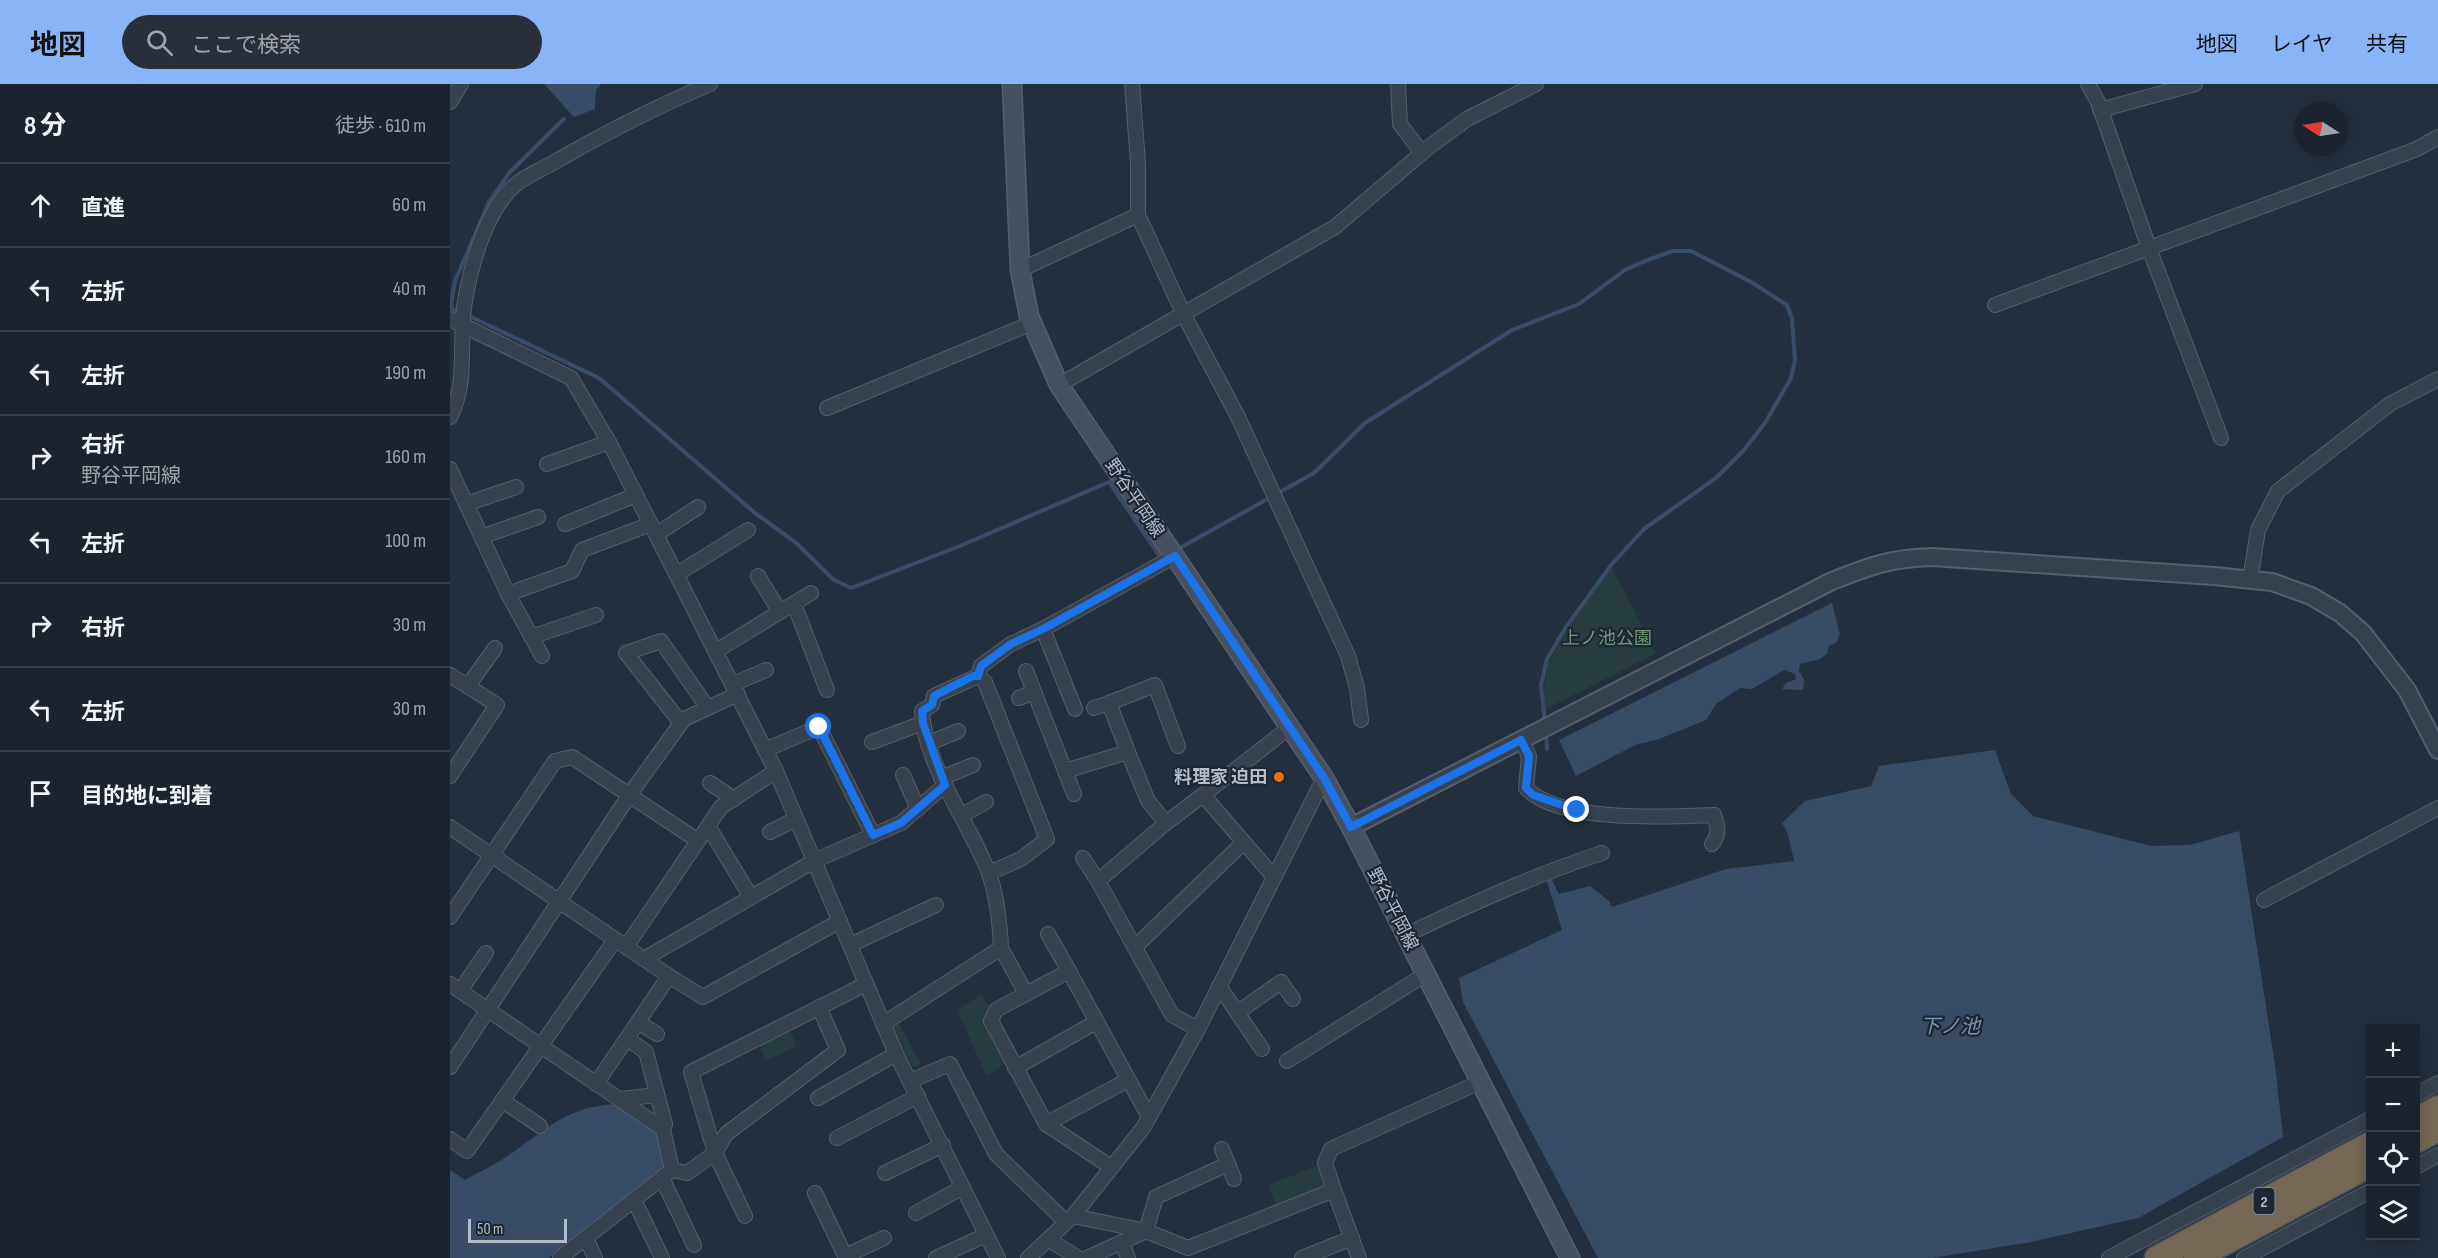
<!DOCTYPE html>
<html lang="ja">
<head>
<meta charset="utf-8">
<style>
	:root { --surface:#1b232e; --page:#282f3a; --text:#f1f3f6; --muted:#a0a4aa; --line:#39404a; --accent:#8ab4f8 }
	body { margin:0; font-family:"Sofia Sans Condensed","Noto Sans JP",sans-serif; background:var(--page); color:var(--text) }
	.controls { position:absolute; right:18px; bottom:18px; display:grid; overflow:hidden; border-radius:0px; box-shadow:0 3px 15px #0003 }
	.controls button { width:54px; height:54px; display:grid; place-items:center; padding:0; border:0; border-bottom:2px solid var(--line); background:var(--surface); color:var(--text); font:30px sans-serif }
	.compass { position:absolute; left:1844px; top:18px; width:54px; height:54px; border-radius:50%; background:var(--surface); box-shadow:0 3px 15px #0003; rotate:282deg }
	.scale { position:absolute; left:18px; bottom:15px; width:99px; box-sizing:border-box; padding-left:6px; border:3px solid #b4bcc9; border-top:0; font-size:16px; line-height:21px; white-space:nowrap; color:#b4bcc9; -webkit-text-stroke:4px #1d2633; paint-order:stroke }
	.stop { position:absolute; width:18px; height:18px; margin:-14px; border:4px solid #1a73e8; border-radius:50%; background:#fff }
	.stop.end { background:#1a73e8; border-color:#fff; box-shadow:0 2px 6px #0008 }
	.list { margin:0; padding:0; list-style:none }
	h2 { display:flex; justify-content:space-between; align-items:center; height:78px; margin:0; padding:0 24px; font-size:26px }
	h2 small { font-size:20px; font-weight:400; color:var(--muted) }
	.list li { display:grid; grid-template-columns:39px 1fr auto; gap:18px; align-items:center; box-sizing:border-box; height:84px; padding:0 24px; border-top:2px solid var(--line) }
	.list b { display:block; font-size:22px; white-space:nowrap }
	.list p { margin:0; font-size:20px; white-space:nowrap; color:var(--muted) }
	.list em { font-size:20px; font-style:normal; color:var(--muted) }
	.icon { flex:none; width:33px; height:33px; fill:none; stroke:currentColor; stroke-width:2; stroke-linecap:round; stroke-linejoin:round }
	.map { position:relative; flex:none; width:1988px; height:1174px; overflow:hidden }
	header { display:flex; align-items:center; gap:36px; box-sizing:border-box; height:84px; padding:0 30px; background:var(--accent); color:#111 }
	header strong { font-size:28px }
	nav { display:flex; gap:33px; margin-inline-start:auto; font-size:21px }
	.search { width:420px; height:54px; background:var(--page); display:flex; align-items:center; gap:15px; box-sizing:border-box; padding:0 21px; border-radius:33px; color:var(--muted); font-size:22px }
	main { display:flex }
	aside { flex:1; background:var(--surface) }
	.map>svg:first-child { display:block }
	.green { fill:#263c3f }
	.water { fill:#394c67 }
	.lines { fill:none; stroke-linecap:round; stroke-linejoin:round }
	.stream { stroke:#394c67; stroke-width:4 }
	.minor-casing { stroke:#565f6c; stroke-width:16 }
	.tertiary-casing { stroke:#565f6c; stroke-width:20 }
	.secondary-casing { stroke:#565f6c; stroke-width:21 }
	.motorway-casing { stroke:#434c59; stroke-width:27 }
	.minor { stroke:#38414e; stroke-width:14 }
	.tertiary { stroke:#38414e; stroke-width:16 }
	.secondary { stroke:#465061; stroke-width:18 }
	.motorway { stroke:#746855; stroke-width:24 }
	.route { stroke:#1a73e8; stroke-width:8 }
	.food-dot { fill:#e8710a; stroke:#1d2633; stroke-width:2 }
	.labels { text-anchor:middle; stroke-width:4.5; stroke-linejoin:round; paint-order:stroke }
	.shield { fill:#1d2633; stroke:#878f9c; stroke-width:1.5 }
	.shield-label { font-size:16px; font-weight:bold; fill:#b4bcc9 }
	.street-label { font-size:18px; fill:#b4bcc9; stroke:#1d2633 }
	.park-label { font-size:18px; fill:#6b9a76; stroke:#1d2633 }
	.poi-label { font-size:18px; font-weight:bold; fill:#b4bcc9; stroke:#1d2633; text-anchor:end }
	.water-label { font-size:20px; font-style:italic; fill:#7c92b1; stroke:#1d2633 }
</style>
</head>
<body>
<header>
<strong>地図</strong>
<div class="search"><svg class="icon" aria-label="search" viewBox="0 0 24 24"><circle cx="10" cy="10" r="6"/><path d="M15 15l6 6"/></svg>ここで検索</div>
<nav><a>地図</a><a>レイヤ</a><a>共有</a></nav>
</header>
<main>
<aside>
<h2>8 分<small>徒歩 · 610 m</small></h2>
<ul class="list">
<li><svg class="icon" aria-label="ahead" viewBox="0 0 24 24"><path d="M12 20V5M6 11l6-6 6 6"/></svg><div><b>直進</b></div><em>60 m</em></li>
<li><svg class="icon" aria-label="left" viewBox="0 0 24 24"><path d="M17 20v-9H6M10 6l-5 5 5 5"/></svg><div><b>左折</b></div><em>40 m</em></li>
<li><svg class="icon" aria-label="left" viewBox="0 0 24 24"><path d="M17 20v-9H6M10 6l-5 5 5 5"/></svg><div><b>左折</b></div><em>190 m</em></li>
<li><svg class="icon" aria-label="right" viewBox="0 0 24 24"><path d="M7 20v-9h11M14 6l5 5-5 5"/></svg><div><b>右折</b><p>野谷平岡線</p></div><em>160 m</em></li>
<li><svg class="icon" aria-label="left" viewBox="0 0 24 24"><path d="M17 20v-9H6M10 6l-5 5 5 5"/></svg><div><b>左折</b></div><em>100 m</em></li>
<li><svg class="icon" aria-label="right" viewBox="0 0 24 24"><path d="M7 20v-9h11M14 6l5 5-5 5"/></svg><div><b>右折</b></div><em>30 m</em></li>
<li><svg class="icon" aria-label="left" viewBox="0 0 24 24"><path d="M17 20v-9H6M10 6l-5 5 5 5"/></svg><div><b>左折</b></div><em>30 m</em></li>
<li><svg class="icon" aria-label="arrive" viewBox="0 0 24 24"><path d="M6 21V4h12l-3 4 3 4H6"/></svg><div><b>目的地に到着</b></div></li>
</ul>
</aside>
<div class="map">
<svg width="1988" height="1174" viewBox="0 0 1988 1174">
	<rect width="100%" height="100%" fill="#242f3e"/>
	<!-- green -->
	<g class="green">
		<path d="M1162,483l44,86 -116,59 8,-49 20,-35z"/>
		<path d="M531,911l8,12 -3,13 21,43 -21,12 -29,-65z"/>
		<path d="M448,938l23,41 -5,4 -4,-1 -8,-15 -3,1 -13,-24z"/>
		<path d="M338,943l9,19 -31,15 -8,-19z"/>
		<path d="M869,1081l7,16 -2,8 -47,18 -9,-22z"/>
	</g>
	<!-- water -->
	<g class="water">
		<path d="M94,0h57l-5,6 -1,19 -21,8z"/>
		<path d="M1382,519l8,31 -3,8 -8,4 -2,8 -7,5 -20,5 -1,7 5,9 -1,10 -21,-1 4,-6 10,-4 -1,-5 -11,-4 -32,19 -12,-1 -24,16 -10,16 -47,19 -24,6 -59,31 -17,-36z"/>
		<path d="M1545,666l16,44 22,22 118,30 39,-1 49,-14 36,234 8,72 -145,81 -107,24 -99,16h-334l-135,-256 -4,-24 103,-48 -16,-52 3,-3 10,19 31,-8 19,15 3,6 114,-38 68,-8 -6,-27 -6,-11 23,-22 66,-15 8,-20z"/>
		<path d="M167,1020l42,31 7,27 -3,7 -114,89h-99v-88l15,10c14,-8 28,-14 41,-23 41,-27 57,-50 111,-53z"/>
	</g>
	<g class="lines">
		<!-- stream -->
		<g class="stream">
			<path d="M10,228l-8,-3 -1,-6 4,-22 34,-79 21,-30 54,-53"/>
			<path d="M17,231l132,63 156,135 40,29 39,38 17,8 109,-42 149,-64 52,76 2,-2"/>
			<path d="M728,465l136,-76 51,-50 147,-93 67,-26 46,-34 20,-9 28,-10h18l60,31 36,23 5,14 3,41 -4,18 -26,45 -21,27 -28,28 -72,51 -32,35 -46,63 -19,32 -6,26 4,38"/>
			<path d="M1096,649l1,16"/>
		</g>
		<defs>
			<g id="minor">
				<path d="M682,0l6,79v52l46,100 54,102 110,239 9,32 4,32"/>
				<path d="M948,0l2,40 22,29"/>
				<path d="M1638,0l10,18 51,146 72,190"/>
				<path d="M0,18l11,-18"/>
				<path d="M1650,26l95,-26"/>
				<path d="M570,186l118,-55"/>
				<path d="M1545,221l422,-156 21,-12"/>
				<path d="M0,235l121,59 38,64 167,329 120,283 102,204"/>
				<path d="M609,301l276,-158 94,-80 38,-28 69,-35"/>
				<path d="M377,324l205,-85"/>
				<path d="M0,333c19,-36 8,-77 15,-116 6,-36 21,-91 50,-116 12,-10 30,-17 43,-25 49,-28 100,-54 152,-76"/>
				<path d="M97,380l62,-22"/>
				<path d="M0,385l58,125 34,62"/>
				<path d="M16,420l50,-17"/>
				<path d="M115,440l71,-29"/>
				<path d="M207,450l41,-27"/>
				<path d="M31,453l57,-20"/>
				<path d="M227,490l71,-44"/>
				<path d="M308,492l22,36"/>
				<path d="M1800,496l8,-50 20,-39 112,-87 48,-25"/>
				<path d="M58,510l64,-23 10,-21 69,-26"/>
				<path d="M344,520l33,86"/>
				<path d="M593,545l32,80"/>
				<path d="M81,553l65,-22"/>
				<path d="M266,567l95,-58"/>
				<path d="M576,587l48,123"/>
				<path d="M0,591l47,30 -47,71"/>
				<path d="M528,592l3,-10 30,-22 32,-15 132,-73"/>
				<path d="M283,600l33,-14"/>
				<path d="M18,602l27,-38"/>
				<path d="M569,614l15,-6"/>
				<path d="M644,624l15,-5"/>
				<path d="M231,639l-55,-70 35,-12 47,67"/>
				<path d="M1071,656l8,16 -3,32c33,35 142,29 188,27 4,12 6,18 -2,29"/>
				<path d="M422,658l51,-19"/>
				<path d="M479,659l29,-12"/>
				<path d="M315,666l54,-23 54,108"/>
				<path d="M678,668l-19,-49 46,-18 23,61"/>
				<path d="M615,687l63,-19 20,49 18,22"/>
				<path d="M453,691l15,34"/>
				<path d="M491,694l32,-13"/>
				<path d="M260,699l24,16"/>
				<path d="M753,711l87,-68"/>
				<path d="M512,731l24,-13"/>
				<path d="M258,742l43,71"/>
				<path d="M0,743l219,149 34,21 137,-76"/>
				<path d="M320,748l26,-13"/>
				<path d="M633,774l15,23"/>
				<path d="M1814,816l174,-92"/>
				<path d="M0,833l105,-156 17,-4 125,83"/>
				<path d="M598,850l21,37"/>
				<path d="M956,851c64,-31 128,-60 196,-82"/>
				<path d="M400,861l86,-40"/>
				<path d="M176,863l95,-140 55,-36"/>
				<path d="M685,863l109,-105"/>
				<path d="M551,864l25,46"/>
				<path d="M194,875l170,-98 87,-38 44,-38"/>
				<path d="M0,900l213,145 9,41 -112,88"/>
				<path d="M769,902l43,63"/>
				<path d="M10,907l26,-38"/>
				<path d="M788,928l43,-30 12,17"/>
				<path d="M189,939l18,11"/>
				<path d="M433,940l118,-76c-1,-24 -4,-53 -13,-77 -19,-49 -64,-107 -66,-160l10,-6 2,-9 44,-20 7,6 62,157 -26,20 -32,14"/>
				<path d="M748,945l-26,-14 -74,-134 68,-58 37,-28 71,82"/>
				<path d="M178,955l18,13 19,72 -2,5"/>
				<path d="M837,977l139,-87"/>
				<path d="M0,983l180,-273 54,-75 54,-25"/>
				<path d="M565,984l81,-46"/>
				<path d="M460,997l40,-17 46,90 70,68"/>
				<path d="M146,1000l73,-108"/>
				<path d="M1966,1011l22,-12"/>
				<path d="M368,1014l78,-44"/>
				<path d="M170,1015l37,-4"/>
				<path d="M53,1017l37,25"/>
				<path d="M596,1040l82,-44"/>
				<path d="M387,1054l81,-42"/>
				<path d="M0,1055l17,12 148,-211"/>
				<path d="M772,1065l12,30"/>
				<path d="M661,1083l-65,-43 -55,-103 5,-11 73,-39 80,146"/>
				<path d="M1966,1083l22,-12"/>
				<path d="M222,1086l15,3 28,-20 11,-19 112,-84 -19,-43"/>
				<path d="M435,1089l58,-28"/>
				<path d="M212,1094l32,67"/>
				<path d="M884,1106l-9,-27 6,-14 149,-67"/>
				<path d="M365,1109l31,65"/>
				<path d="M184,1116l28,58"/>
				<path d="M466,1129l47,-26"/>
				<path d="M295,1132l-30,-63 -24,-81 175,-88"/>
				<path d="M623,1132l73,15 42,17 146,-58 25,68"/>
				<path d="M136,1154l9,20"/>
				<path d="M598,1155l30,19"/>
				<path d="M672,1158l6,16"/>
				<path d="M395,1172l39,-18"/>
				<path d="M486,1174l50,-23"/>
				<path d="M578,1174l45,-42 70,-88 55,-99 126,-251"/>
				<path d="M637,1174l59,-27 10,-34 72,-33"/>
				<path d="M852,1174l50,-20"/>
				<path d="M1659,1174l261,-139"/>
				<path d="M1794,1174l126,-67"/>
			</g>
			<path id="tertiary" d="M901,743l481,-246c38,-15 59,-23 100,-24l282,19 58,6 39,14 29,17 23,20 44,57 31,60"/>
			<path id="secondary" d="M562,0l8,186 9,46 30,69 265,393 27,49 219,431"/>
			<g id="motorway">
				<path d="M1966,1036l22,-12"/>
				<path d="M1966,1057l22,-12"/>
				<path d="M1707,1174l213,-114"/>
				<path d="M1746,1174l174,-93"/>
			</g>
		</defs>
		<!-- minor casing -->
		<use href="#minor" class="minor-casing"/>
		<!-- tertiary casing -->
		<use href="#tertiary" class="tertiary-casing"/>
		<!-- secondary casing -->
		<use href="#secondary" class="secondary-casing"/>
		<!-- motorway casing -->
		<use href="#motorway" class="motorway-casing"/>
		<!-- minor -->
		<use href="#minor" class="minor"/>
		<!-- tertiary -->
		<use href="#tertiary" class="tertiary"/>
		<!-- secondary -->
		<use href="#secondary" class="secondary"/>
		<!-- motorway -->
		<use href="#motorway" class="motorway"/>
	</g>
	<g class="lines">
		<!-- route -->
		<path class="route" d="M369,643l54,108 28,-12 44,-38 -22,-62 -1,-12 10,-6 2,-9 39,-20h5l3,-10 30,-22 32,-15 132,-73 149,222 27,49 170,-87 8,16 -3,32 7,7 44,15"/>
	</g>
	<!-- markers -->
	<circle class="food-dot" cx="829" cy="693" r="6"/>
	<g class="labels">
		<!-- shield labels -->
		<rect class="shield" x="1803.5" y="1104" width="21" height="26" rx="4.5"/>
		<g class="shield-label">
			<text x="1814" y="1123">2</text>
		</g>
		<!-- street labels -->
		<g class="street-label">
			<text transform="translate(685 414) rotate(56)" y="6">野谷平岡線</text>
			<text transform="translate(943 825) rotate(63)" y="6">野谷平岡線</text>
		</g>
		<!-- park labels -->
		<g class="park-label">
			<text x="1157" y="560">上ノ池公園</text>
		</g>
		<!-- poi labels -->
		<g class="poi-label">
			<text x="817" y="699">料理家 迫田</text>
		</g>
		<!-- water labels -->
		<g class="water-label">
			<text x="1500" y="949">下ノ池</text>
		</g>
	</g>
</svg>
<div class="controls">
<button>+</button>
<button>−</button>
<button><svg class="icon" aria-label="locate" viewBox="0 0 24 24"><circle cx="12" cy="12" r="6"/><path d="M12 2v4M12 18v4M2 12h4M18 12h4"/></svg></button>
<button><svg class="icon" aria-label="layers" viewBox="0 0 24 24"><path d="M12 4l9 5-9 5-9-5zM3 14l9 5 9-5"/></svg></button>
</div>
<svg class="compass" viewBox="-18 -18 36 36"><path d="M0-13l5 13h-10z" fill="#e53935"/><path d="M0 13l5-13h-10z" fill="#a0a4aa"/></svg>
<div class="scale">50 m</div>
<div class="stop" style="left:369px;top:643px"></div>
<div class="stop end" style="left:1127px;top:726px"></div>
</div>
</main>
</body>
</html>
